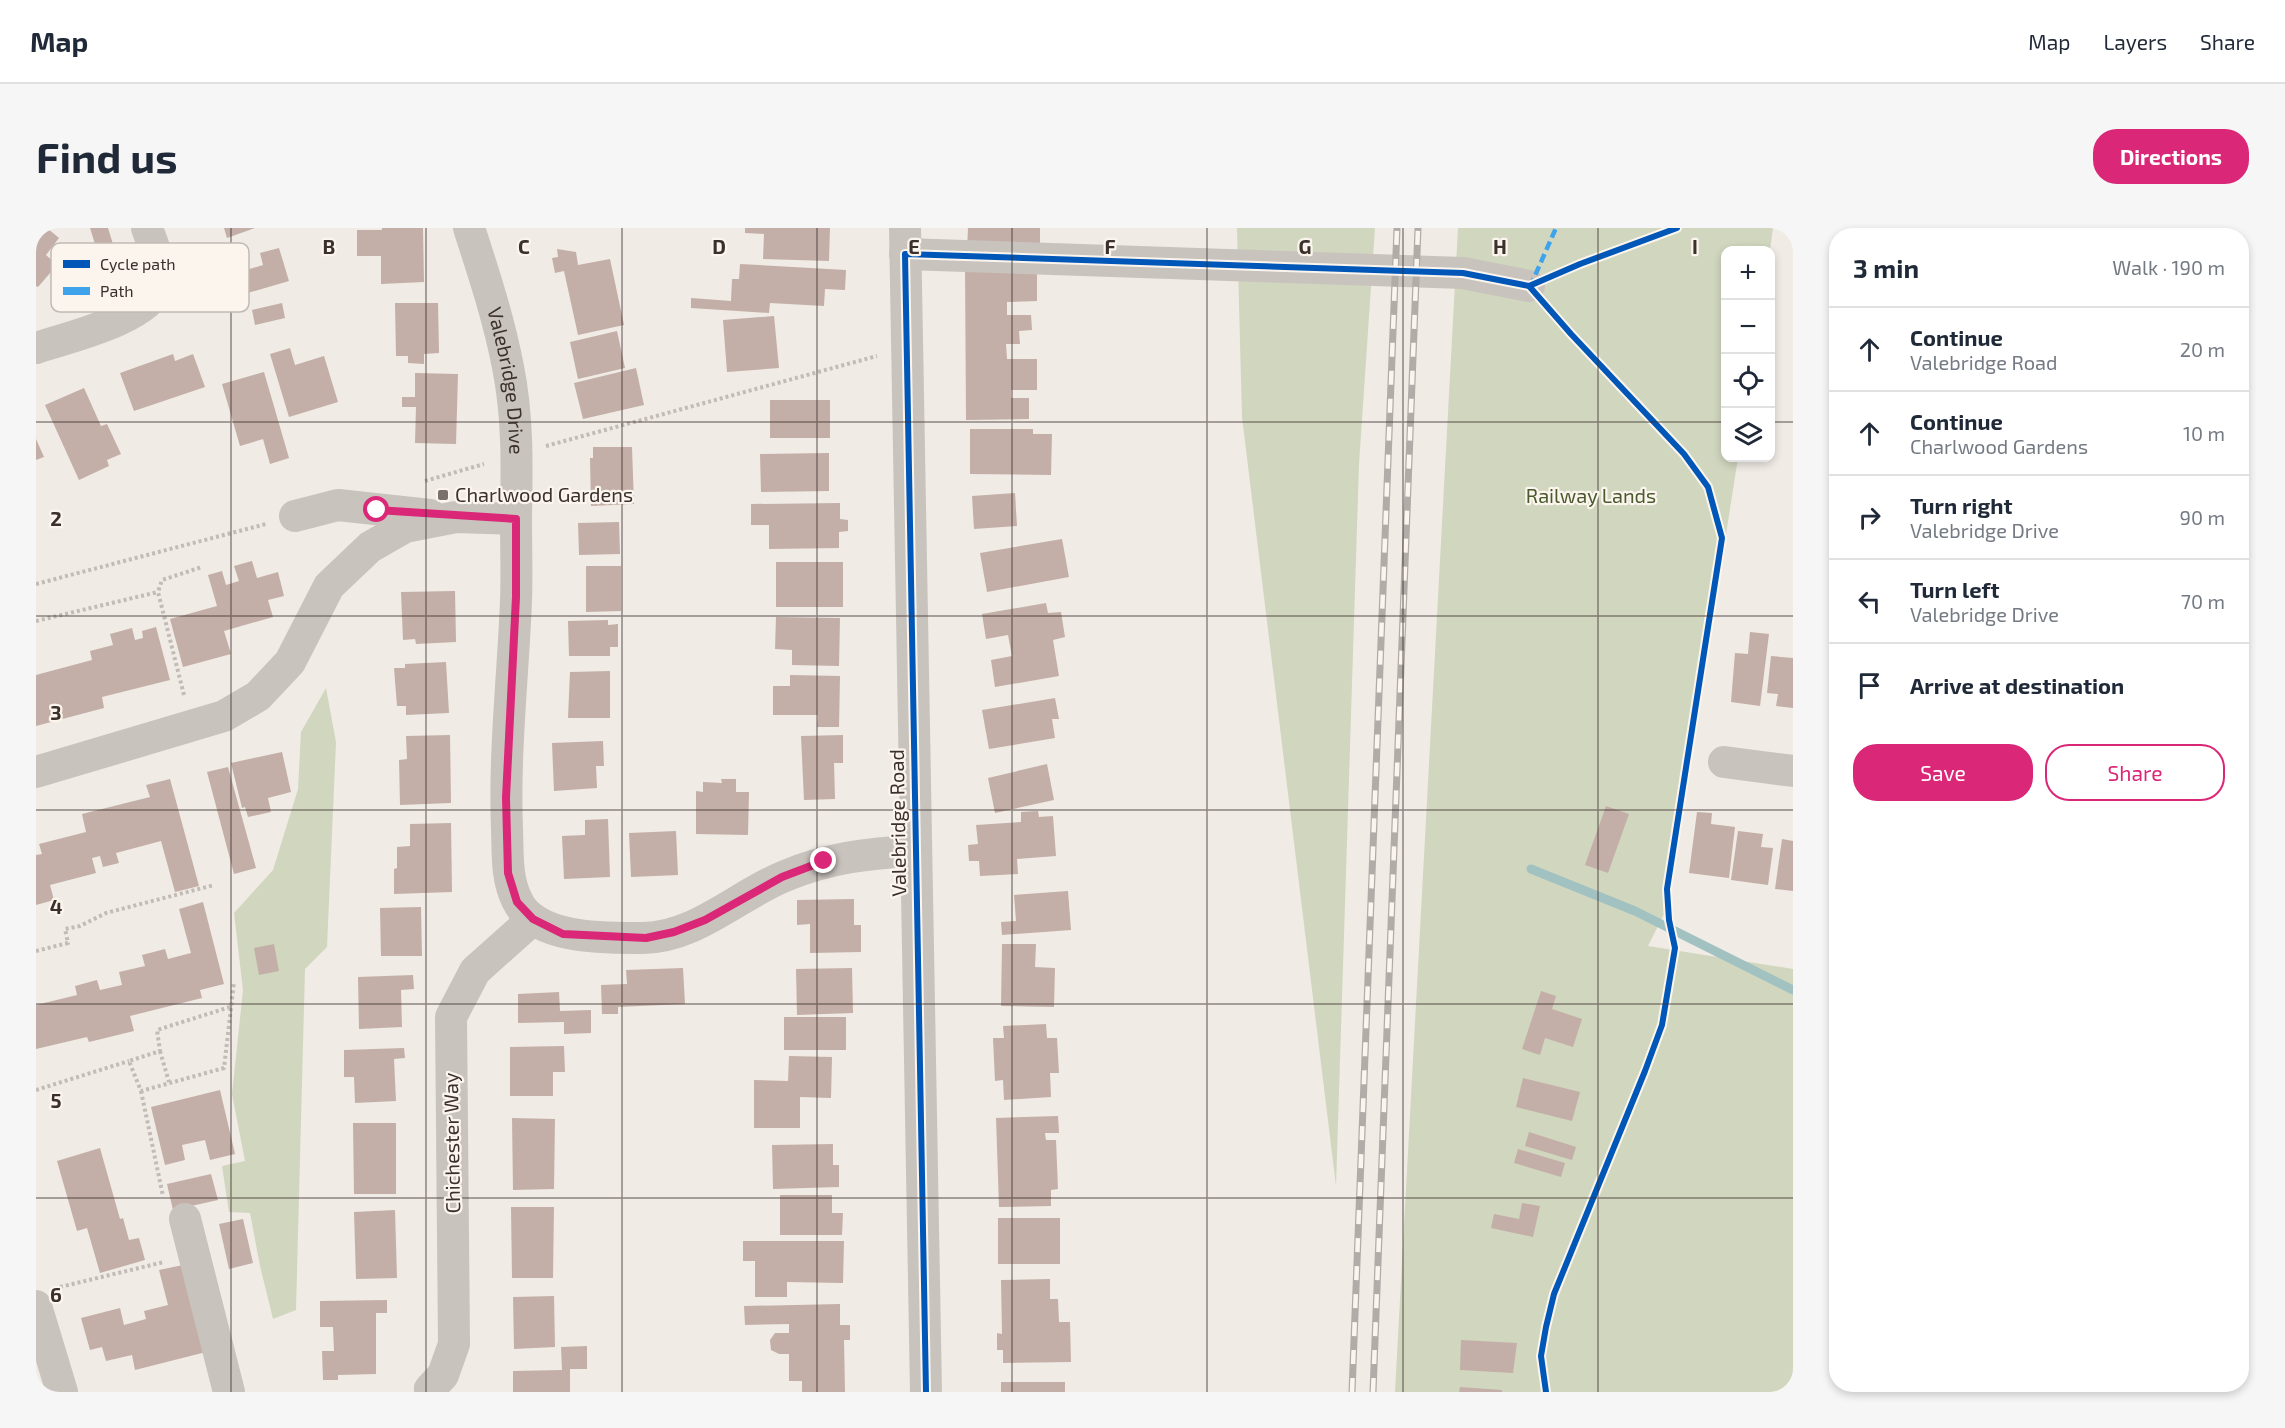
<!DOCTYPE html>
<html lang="en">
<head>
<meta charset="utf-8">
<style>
	:root { --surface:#fff; --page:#f6f6f7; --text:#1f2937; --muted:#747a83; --line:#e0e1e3; --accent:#db2777 }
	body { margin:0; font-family:"Exo 2",sans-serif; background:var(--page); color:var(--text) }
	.controls { position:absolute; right:18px; top:18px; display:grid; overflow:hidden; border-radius:12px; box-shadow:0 3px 9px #0003 }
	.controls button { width:54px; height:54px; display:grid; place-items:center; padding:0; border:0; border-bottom:2px solid var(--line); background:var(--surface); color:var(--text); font:30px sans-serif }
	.stop { position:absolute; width:18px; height:18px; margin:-14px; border:4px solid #db2777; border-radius:50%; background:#fff }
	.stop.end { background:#db2777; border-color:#fff; box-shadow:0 2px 6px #0008 }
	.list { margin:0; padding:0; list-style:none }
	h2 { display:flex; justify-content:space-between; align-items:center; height:78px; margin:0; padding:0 24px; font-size:26px }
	h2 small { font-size:20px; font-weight:400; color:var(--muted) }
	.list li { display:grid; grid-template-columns:39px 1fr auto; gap:18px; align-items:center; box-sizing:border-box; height:84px; padding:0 24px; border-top:2px solid var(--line) }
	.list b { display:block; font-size:22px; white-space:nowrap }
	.list p { margin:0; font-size:20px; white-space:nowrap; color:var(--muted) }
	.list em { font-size:20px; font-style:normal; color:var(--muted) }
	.actions { display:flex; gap:12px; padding:18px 24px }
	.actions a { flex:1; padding:14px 0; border:2px solid var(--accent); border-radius:24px; text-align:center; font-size:21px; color:var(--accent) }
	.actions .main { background:var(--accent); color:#fff }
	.icon { flex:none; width:33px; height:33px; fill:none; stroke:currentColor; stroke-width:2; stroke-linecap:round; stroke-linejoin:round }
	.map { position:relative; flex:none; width:1757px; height:1164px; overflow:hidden; border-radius:24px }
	header { display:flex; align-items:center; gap:36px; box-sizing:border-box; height:84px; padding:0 30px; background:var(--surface); border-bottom:2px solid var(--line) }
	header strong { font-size:28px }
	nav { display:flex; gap:33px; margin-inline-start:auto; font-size:21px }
	.intro { display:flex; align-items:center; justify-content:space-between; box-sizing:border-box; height:144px; padding:0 36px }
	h1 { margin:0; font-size:42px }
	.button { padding:15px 27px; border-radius:24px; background:var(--accent); color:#fff; font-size:21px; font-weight:700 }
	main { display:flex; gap:36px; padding:0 36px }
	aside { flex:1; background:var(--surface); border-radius:24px; box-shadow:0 3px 9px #0003 }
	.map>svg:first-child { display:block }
	.green { fill:#d1d6bf }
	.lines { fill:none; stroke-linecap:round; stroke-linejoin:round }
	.stream { stroke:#a1c2c1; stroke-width:9 }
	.building { fill:#c3afa7 }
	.path { stroke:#c2bbb6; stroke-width:4; stroke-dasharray:3 3; stroke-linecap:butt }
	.minor { stroke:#c9c3be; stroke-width:32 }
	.rail-casing { stroke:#b1aca8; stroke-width:7 }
	.rail { stroke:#fbf5ee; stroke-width:4.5; stroke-dasharray:14; stroke-linecap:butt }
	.quiet { stroke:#3fa3eb; stroke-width:4.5; stroke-dasharray:9 4.5; stroke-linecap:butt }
	.cycleway-casing { stroke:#fbf5ee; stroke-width:10 }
	.cycleway { stroke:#0057b8; stroke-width:6 }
	.route { stroke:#db2777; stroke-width:8 }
	.grid { fill:none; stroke:#3b302b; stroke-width:1.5; stroke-opacity:0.55 }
	.poi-dot { fill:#7a716c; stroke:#fbf5ee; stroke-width:2 }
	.labels { text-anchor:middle; stroke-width:4.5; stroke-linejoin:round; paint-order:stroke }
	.street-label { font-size:20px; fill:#3b302b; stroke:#fbf5ee }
	.poi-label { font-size:20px; fill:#3b302b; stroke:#fbf5ee; text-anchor:start }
	.park-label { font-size:20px; fill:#4a5a2e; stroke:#fbf5ee }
	.key { fill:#fbf5ee; stroke:#c1bab4; stroke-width:1.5 }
	.key-label { font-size:16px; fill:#3b302b }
	.grid-label { font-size:20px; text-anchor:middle; font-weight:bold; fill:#3b302b; stroke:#fbf5ee; stroke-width:4.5; stroke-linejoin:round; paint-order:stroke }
</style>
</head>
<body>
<header>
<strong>Map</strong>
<nav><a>Map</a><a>Layers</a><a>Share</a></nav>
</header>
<div class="intro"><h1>Find us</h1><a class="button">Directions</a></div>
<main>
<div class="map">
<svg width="1757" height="1164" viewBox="0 0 1757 1164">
	<rect width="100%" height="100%" fill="#f0ebe5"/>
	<!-- green -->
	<g class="green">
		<path d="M1201,0h138l-16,236 -23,722 -94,-769z"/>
		<path d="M1422,0h315l-3,22h-44v208h12l-71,450 -19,38 145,23v423h-398z"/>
		<path d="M290,460l10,54 -9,205 -22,22 -9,341 -23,9 -13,-53 -10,-53 -21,-1 -7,-46 23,-5 -13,-67 11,-104 -9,-77 39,-43 25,-81 3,-57z"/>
	</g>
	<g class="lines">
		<!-- stream -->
		<path class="stream" d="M1495,641l104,42 158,79"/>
	</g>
	<!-- building -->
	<g class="building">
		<path d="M0,0h11l12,10 -13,17 11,10 -19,22 -2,-1z"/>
		<path d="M54,0h18l13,42 -23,7 -4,-16 6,-1z"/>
		<path d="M188,0h31l-28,10z"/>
		<path d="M346,0h41l1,54 -43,2v-28h-24v-26h25z"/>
		<path d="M709,0h85l-1,33 -66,-2 1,-25 -19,-1z"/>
		<path d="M932,0h72v24l-73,-1z"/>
		<path d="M200,20l7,23 20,-6 -3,-12 19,-5 10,33 -86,25 -13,-45z"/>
		<path d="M521,21l19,3 2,13 32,-6 14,66 -46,10 -14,-64 -9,2 -3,-15 6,-1z"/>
		<path d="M704,36l106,6 -1,20 -20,-1 -1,17 -54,-3 -1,10 -78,-5v-10l40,3 1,-22h7z"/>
		<path d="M929,37l72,6v30l-30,1v13h24l1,15 -13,1 1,13h-14l1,15h30v31h-26v8h18v21l-63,1z"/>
		<path d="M246,75l3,15 -30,7 -3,-15z"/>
		<path d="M359,75h43l1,50 -15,1v10l-16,-1v-7h-12z"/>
		<path d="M738,88l5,52 -52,4 -4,-52z"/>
		<path d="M581,103l8,37 -47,11 -8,-37z"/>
		<path d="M254,120l5,17 29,-9 14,46 -49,15 -19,-63z"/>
		<path d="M137,126l2,7 18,-7 12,33 -71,24 -14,-38z"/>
		<path d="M600,140l8,37 -61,14 -9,-36z"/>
		<path d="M228,144l25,86 -19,6 -7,-25 -23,7 -18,-62z"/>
		<path d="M379,145l43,1 -2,70 -41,-1 1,-36h-14v-10h13z"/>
		<path d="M48,160l17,38 6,-2 14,30 -14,6 2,6 -30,14 -34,-75z"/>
		<rect x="734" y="172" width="60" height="38"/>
		<path d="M934,201h63v5h19l-1,41 -81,-1z"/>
		<path d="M0,211l8,18 -8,3z"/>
		<path d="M557,219h39l2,57 -43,2 -1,-48h3z"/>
		<path d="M793,225v38l-68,1 -1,-38z"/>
		<path d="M979,265l2,33 -43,3 -2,-33z"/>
		<path d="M804,275v16l8,1v11l-9,1v16l-70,1v-24h-18v-21z"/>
		<path d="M583,294l1,32 -41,1 -1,-32z"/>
		<path d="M1026,311l7,38 -82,15 -7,-39z"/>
		<path d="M216,333l5,17 21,-6 6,24 -16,4 5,17 -49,14 7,23 -48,13 -13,-48 47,-13 -9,-31 14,-4 4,14 13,-4 -5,-15z"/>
		<rect x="740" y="334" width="67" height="45"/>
		<path d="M550,338h35v45l-35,1z"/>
		<path d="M419,363l1,51 -40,2 -1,-5 -12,1 -2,-48z"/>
		<path d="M1010,375l2,10 13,-1 4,25 -12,3 6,36 -64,11 -4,-27 21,-4 -4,-21 -22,4 -4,-25z"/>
		<path d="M740,389l64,1 -1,48 -47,-1v-15l-17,-1z"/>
		<path d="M572,392v5l10,-1v23h-8v9h-41l-1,-35z"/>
		<path d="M120,399l14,53 -68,17 2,11 -68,18v-51l56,-15 -2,-9 23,-6 -3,-11 22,-6 3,12 8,-2 -1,-7z"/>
		<path d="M1714,404l19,2 -9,72 -29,-4 4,-49 13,1z"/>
		<path d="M1735,428l22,2v50l-17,-2 2,-12 -11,-1z"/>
		<path d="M410,434l3,51 -43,2v-9h-9l-3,-38h11v-4z"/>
		<path d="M574,443v47h-42l2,-46z"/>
		<path d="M754,447l50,1 -1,51h-22l1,-12h-45v-29h17z"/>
		<path d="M1019,470l4,21h-7l3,19 -66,11 -7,-39z"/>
		<path d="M414,507l1,68 -51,2 -1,-45 8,-1 -1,-23z"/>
		<path d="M807,507v28h-9l1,36 -31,1 -3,-64z"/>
		<path d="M567,513l1,25h-8l1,22 -43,3 -2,-48z"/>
		<path d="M246,524l9,40 -23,6 3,14 -23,5 -3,-10 -3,1 -11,-45z"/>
		<path d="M1011,536l7,36 -59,13 -7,-35z"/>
		<path d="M192,539l28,101 -22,6 -27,-102z"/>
		<path d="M134,551l29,107 -24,6 -14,-51 -45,12 3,10 -16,4 -3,-11 -8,2 4,15 -46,12 4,15 -18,5v-50l6,-1 -3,-10 47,-12 -4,-18 68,-17 -4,-12z"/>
		<path d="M685,551h15v13h13l-1,43 -52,-1v-43l7,1v-10l19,1z"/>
		<path d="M1570,578l23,8 -21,59 -23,-8z"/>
		<path d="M1002,583l1,6 14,-1 3,40 -39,3 1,15 -38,2 -1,-15h-10l-1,-16 10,-1 -2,-19 45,-3v-10z"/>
		<path d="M1661,584l15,1 -1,11 24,3 -6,51 -40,-5z"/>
		<path d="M572,591l2,58 -46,2 -2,-43 23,-1v-15z"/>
		<path d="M415,595l1,69 -58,2v-25l3,-1v-21l13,-1v-22z"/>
		<path d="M640,603l2,44 -47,2 -2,-44z"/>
		<path d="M1702,603l25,3 -2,13 12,1 -5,37 -37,-5z"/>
		<path d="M1746,611l11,2v50l-18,-2z"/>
		<path d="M1032,663l3,39 -69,5 -1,-13 15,-1 -2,-26z"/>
		<path d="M818,671v26h7v27l-51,1v-29l-13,1v-25z"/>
		<path d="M167,674l21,82 -24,6 2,8 -72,18 4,15 -45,11 -2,-5 -51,12v-44l41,-10 -2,-9 22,-6 3,10 22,-5 -3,-13 26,-6 -3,-11 23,-6 3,10 23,-6 -12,-44z"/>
		<path d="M385,679l1,49h-41l-1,-48z"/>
		<path d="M238,716l5,27 -20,4 -5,-27z"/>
		<path d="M966,716h34l-1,23 20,1 -1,39 -53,-1z"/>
		<path d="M647,740l2,36 -67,3v7h-16l-1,-29 26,-1 -1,-14z"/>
		<path d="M816,740l1,45 -56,2 -1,-46z"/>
		<path d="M377,747l1,14 -13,1 1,37 -43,2 -1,-52z"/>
		<path d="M1505,763l15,5 -4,13 30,10 -9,28 -28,-9 -5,17 -18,-6z"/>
		<path d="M523,764l1,19 31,-1v23l-27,1v-12l-46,1v-29z"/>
		<rect x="748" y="789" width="62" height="33"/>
		<path d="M1010,796l1,14h10l2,35h-9l1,24 -47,3 -1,-20 -8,1 -2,-43h11l-1,-12z"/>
		<path d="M528,818l1,26h-12v24h-43v-49z"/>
		<path d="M368,820l1,10 -11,1 2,42 -41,2 -1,-26h-10v-27z"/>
		<path d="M753,828l43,1 -1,41 -31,-1v31h-46v-48l34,1z"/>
		<path d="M1487,850l57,14 -8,29 -56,-14z"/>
		<path d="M184,862l15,64 -25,6 -5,-20 -23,5 3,15 -20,5 -14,-58z"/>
		<path d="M1022,888l1,17h-14l1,7h10l2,49 -7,1v16l-52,1 -3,-89z"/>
		<path d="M476,890l43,1 -1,70 -41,1z"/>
		<path d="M317,895h43v71h-42z"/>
		<path d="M1493,904l47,15 -4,13 -47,-14z"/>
		<path d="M797,916v21h6v22l-66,2 -1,-44z"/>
		<path d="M64,920l20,71 3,-1 6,22 10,-2 6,22 -45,13 -13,-45 -10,3 -20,-70z"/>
		<path d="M1482,921l47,14 -4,14 -47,-14z"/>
		<path d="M175,946l7,26 -45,10 -6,-26z"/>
		<path d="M744,967h52v18h11l-1,22h-62z"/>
		<path d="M1486,975l18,3 -7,31 -42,-9 3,-14 25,5z"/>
		<path d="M475,979h43l-1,71h-41z"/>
		<path d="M359,982l2,68 -41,1 -2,-67z"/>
		<rect x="962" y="990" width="62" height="46"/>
		<path d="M207,991l10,44 -24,6 -10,-45z"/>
		<path d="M707,1013h101l-1,42 -56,-1v15h-32v-36h-12z"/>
		<path d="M147,1037l23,87 -71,18 -3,-15 -26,6 -4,-14 -12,3 -9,-32 39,-10 4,17 22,-6 -2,-8 24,-6 -9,-35z"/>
		<path d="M1014,1051v20h8l1,23h11l1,40 -68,1v-13h-6v-17l5,1 -1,-54z"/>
		<path d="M518,1068l1,51 -41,2 -1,-52z"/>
		<path d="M351,1072v13h-11v61l-38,1v5h-15l-1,-29h12l-1,-24h-13v-26z"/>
		<path d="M804,1076v21h10v15h-6l1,52h-43v-11h-13v-27h-10l-8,-4 -1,-10 5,-7h14v-9l-44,1 -1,-19z"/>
		<path d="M1425,1112l56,3 -4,30 -53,-3z"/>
		<path d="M551,1118v23h-17v23h-57v-21l49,-1 -1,-23z"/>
		<rect x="965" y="1154" width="64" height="10"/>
		<path d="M1424,1159l42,3v2h-43z"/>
	</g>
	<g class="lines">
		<!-- path -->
		<g class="path">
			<path d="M1521,46l120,-46"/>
			<path d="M510,218l331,-90"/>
			<path d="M389,253l59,-17"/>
			<path d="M0,356l230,-60"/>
			<path d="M0,393l122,-29"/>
			<path d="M148,467l-26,-103 4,-12 40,-13"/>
			<path d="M0,723l32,-8 -3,-14 15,-3 26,-13 108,-28"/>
			<path d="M194,779l-73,23 3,21 -31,10 12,30 83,-23 10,-86"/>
			<path d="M124,823l9,31"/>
			<path d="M0,862l93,-29"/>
			<path d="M105,863l22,105"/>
			<path d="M24,1059l104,-25"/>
		</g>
		<!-- minor -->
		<g class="minor">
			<path id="s1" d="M433,0c15,46 30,92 39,139 10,49 9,100 8,150 0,28 1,56 0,84 -3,75 -12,152 -9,228 1,24 -1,49 10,71 18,40 89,38 126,38 54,-1 95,-43 142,-62 42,-18 84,-23 130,-25"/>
			<path d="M869,0l21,1164"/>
			<path d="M869,26l558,19 66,13"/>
			<path d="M0,120c30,-10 113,-29 122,-61 6,-19 -5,-41 -11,-59"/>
			<path d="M259,288l43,-11 92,10"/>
			<path d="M1688,534l69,9"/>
			<path d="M0,544l188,-56 34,-20 32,-34 39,-76 41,-39 35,-20 51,-10 60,2"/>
			<path d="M149,991l44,173"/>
			<path d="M0,1078l26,86"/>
			<path d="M395,1164l-1,-3 13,-14 11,-31 -3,-327 24,-46 58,-52"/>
		</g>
		<defs>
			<g id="rail">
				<path d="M1316,1164l45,-1164"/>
				<path d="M1337,1164l45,-1164"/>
			</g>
		</defs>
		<!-- rail casing -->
		<use href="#rail" class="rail-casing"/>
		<!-- rail -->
		<use href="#rail" class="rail"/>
		<!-- quiet -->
		<path class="quiet" d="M1494,59l26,-59"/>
		<defs>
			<g id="cycleway">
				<path d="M1493,58l51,-22 97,-36"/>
				<path d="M890,1164l-21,-1138 558,19 66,13 42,48 113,120 24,33 14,51 -55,351 2,31 6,28 -13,77 -17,46 -91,223 -8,33 -5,29 5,36"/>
			</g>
		</defs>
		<!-- cycleway casing -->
		<use href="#cycleway" class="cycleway-casing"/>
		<!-- cycleway -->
		<use href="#cycleway" class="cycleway"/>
	</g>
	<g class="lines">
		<!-- route -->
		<path class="route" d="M341,282l139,9v78l-10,201 2,75 9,29 16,17 30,15 83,4 28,-6 31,-12 77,-43 42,-16"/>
	</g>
	<!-- grid -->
	<path class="grid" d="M195,0v1164M390,0v1164M586,0v1164M781,0v1164M976,0v1164M1171,0v1164M1367,0v1164M1562,0v1164M0,194h1690M1734,194h23M0,388h1757M0,582h1757M0,776h1757M0,970h1757"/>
	<!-- markers -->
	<rect class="poi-dot" x="401" y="261" width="12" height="12" rx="3"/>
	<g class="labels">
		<!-- street labels -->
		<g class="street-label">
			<text dy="7" stroke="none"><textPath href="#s1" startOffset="158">Valebridge Drive</textPath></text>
			<text transform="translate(862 595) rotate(-91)" y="7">Valebridge Road</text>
			<text transform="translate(416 915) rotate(-91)" y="7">Chichester Way</text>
		</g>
		<!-- poi labels -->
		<g class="poi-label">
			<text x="419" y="274">Charlwood Gardens</text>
		</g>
		<!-- park labels -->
		<g class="park-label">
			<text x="1555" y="275">Railway Lands</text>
		</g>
	</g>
	<!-- legend -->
	<rect x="15" y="15" width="198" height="69" rx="9" class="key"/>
	<rect x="27" y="32" width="27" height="8" fill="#0057b8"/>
	<rect x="27" y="59" width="27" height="8" fill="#3fa3eb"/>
	<g class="key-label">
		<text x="64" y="42">Cycle path</text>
		<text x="64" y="69">Path</text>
	</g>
	<g class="grid-label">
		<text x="293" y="26">B</text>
		<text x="488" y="26">C</text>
		<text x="683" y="26">D</text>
		<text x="878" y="26">E</text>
		<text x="1074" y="26">F</text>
		<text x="1269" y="26">G</text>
		<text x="1464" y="26">H</text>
		<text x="1659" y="26">I</text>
		<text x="20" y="298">2</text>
		<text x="20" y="492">3</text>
		<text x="20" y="686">4</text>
		<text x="20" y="880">5</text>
		<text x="20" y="1074">6</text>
	</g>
</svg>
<div class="controls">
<button>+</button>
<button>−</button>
<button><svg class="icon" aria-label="locate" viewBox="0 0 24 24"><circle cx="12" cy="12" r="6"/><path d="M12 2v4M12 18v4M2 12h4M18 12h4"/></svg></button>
<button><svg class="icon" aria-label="layers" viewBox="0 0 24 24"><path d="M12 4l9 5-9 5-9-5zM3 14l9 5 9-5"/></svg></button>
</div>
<div class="stop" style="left:341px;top:282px"></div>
<div class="stop end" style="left:788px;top:633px"></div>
</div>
<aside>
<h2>3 min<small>Walk · 190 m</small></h2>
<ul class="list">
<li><svg class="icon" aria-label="ahead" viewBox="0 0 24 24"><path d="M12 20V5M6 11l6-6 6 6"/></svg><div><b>Continue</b><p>Valebridge Road</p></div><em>20 m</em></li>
<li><svg class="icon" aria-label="ahead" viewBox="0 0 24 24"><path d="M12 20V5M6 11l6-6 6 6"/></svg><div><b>Continue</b><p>Charlwood Gardens</p></div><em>10 m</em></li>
<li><svg class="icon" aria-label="right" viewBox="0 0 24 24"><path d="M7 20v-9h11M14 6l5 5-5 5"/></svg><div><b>Turn right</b><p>Valebridge Drive</p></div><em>90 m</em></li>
<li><svg class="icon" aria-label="left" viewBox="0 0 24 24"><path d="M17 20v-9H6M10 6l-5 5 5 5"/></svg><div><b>Turn left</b><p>Valebridge Drive</p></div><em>70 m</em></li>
<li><svg class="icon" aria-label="arrive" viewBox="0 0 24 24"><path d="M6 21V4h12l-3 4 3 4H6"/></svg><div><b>Arrive at destination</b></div></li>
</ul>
<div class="actions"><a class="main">Save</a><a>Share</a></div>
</aside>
</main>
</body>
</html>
